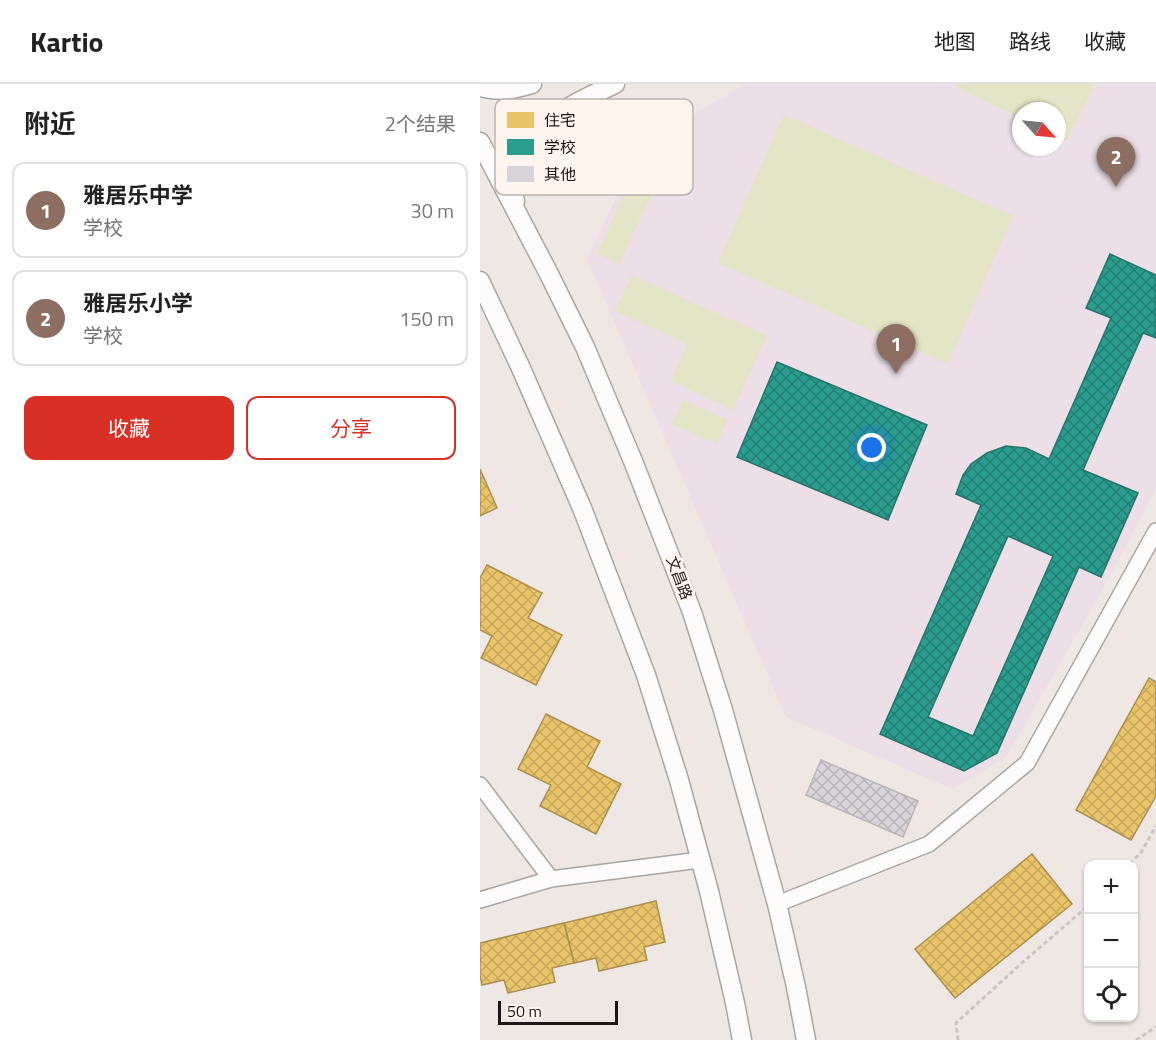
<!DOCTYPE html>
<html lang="zh">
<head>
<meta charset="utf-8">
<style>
	:root { --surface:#fff; --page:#f6f6f6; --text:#222; --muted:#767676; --line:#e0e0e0; --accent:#d93025 }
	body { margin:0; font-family:"Titillium Web","Noto Sans SC",sans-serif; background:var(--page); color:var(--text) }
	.controls { position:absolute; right:18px; bottom:18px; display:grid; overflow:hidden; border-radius:12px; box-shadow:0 2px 4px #0004 }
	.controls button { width:54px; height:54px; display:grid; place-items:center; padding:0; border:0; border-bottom:2px solid var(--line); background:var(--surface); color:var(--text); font:30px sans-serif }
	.compass { position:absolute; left:532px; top:18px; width:54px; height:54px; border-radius:50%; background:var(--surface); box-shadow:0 2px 4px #0004; rotate:117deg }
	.scale { position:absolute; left:18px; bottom:15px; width:120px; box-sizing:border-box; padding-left:6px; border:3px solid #1c1715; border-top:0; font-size:16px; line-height:21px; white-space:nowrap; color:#1c1715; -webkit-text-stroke:4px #fff4ee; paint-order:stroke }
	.you { position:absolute; left:392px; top:364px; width:21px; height:21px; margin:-15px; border:4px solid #fff; border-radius:50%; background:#1a73e8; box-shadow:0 0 0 9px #1a73e833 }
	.badge { display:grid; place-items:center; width:39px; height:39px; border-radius:50%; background:var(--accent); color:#fff; font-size:20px; font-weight:700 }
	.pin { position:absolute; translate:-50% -50px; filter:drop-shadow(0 2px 3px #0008) }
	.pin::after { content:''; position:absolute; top:32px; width:21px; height:18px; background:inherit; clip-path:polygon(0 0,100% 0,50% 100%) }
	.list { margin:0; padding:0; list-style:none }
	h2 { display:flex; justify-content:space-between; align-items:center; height:78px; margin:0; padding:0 24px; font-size:26px }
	h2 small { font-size:20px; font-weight:400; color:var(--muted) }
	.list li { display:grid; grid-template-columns:39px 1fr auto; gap:18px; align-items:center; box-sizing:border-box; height:96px; margin:0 12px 12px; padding:0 12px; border:2px solid var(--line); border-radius:12px }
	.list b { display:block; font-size:22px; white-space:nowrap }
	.list p { margin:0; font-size:20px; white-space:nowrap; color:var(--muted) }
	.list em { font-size:20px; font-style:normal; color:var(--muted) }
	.actions { display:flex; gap:12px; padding:18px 24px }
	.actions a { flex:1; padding:14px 0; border:2px solid var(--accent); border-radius:12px; text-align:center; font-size:21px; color:var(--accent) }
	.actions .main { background:var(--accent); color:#fff }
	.icon { flex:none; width:33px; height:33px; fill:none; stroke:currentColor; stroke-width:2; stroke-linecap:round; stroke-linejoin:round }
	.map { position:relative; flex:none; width:676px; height:956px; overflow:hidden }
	header { display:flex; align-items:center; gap:36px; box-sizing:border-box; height:84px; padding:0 30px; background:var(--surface); border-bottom:2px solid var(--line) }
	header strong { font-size:28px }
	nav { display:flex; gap:33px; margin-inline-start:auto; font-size:21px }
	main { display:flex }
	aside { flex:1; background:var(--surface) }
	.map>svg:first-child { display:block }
	.education { fill:#ecdfe7; fill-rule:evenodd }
	.garden { fill:#e4e4c6 }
	.homes { fill:url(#homes-cross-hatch); stroke:#ac9050; stroke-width:1.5 }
	.schools { fill:url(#schools-cross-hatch); stroke:#26756a; stroke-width:1.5; fill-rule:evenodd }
	.building { fill:url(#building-cross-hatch); stroke:#bbb7b8; stroke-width:1.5 }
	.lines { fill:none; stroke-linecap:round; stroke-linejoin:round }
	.minor-casing { stroke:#aba5a2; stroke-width:18 }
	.tertiary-casing { stroke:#aba5a2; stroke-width:21 }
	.path { stroke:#c9c6c5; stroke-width:3; stroke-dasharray:4.5 3; stroke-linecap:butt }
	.minor { stroke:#fdfbfb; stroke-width:15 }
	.tertiary { stroke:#fdfbfb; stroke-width:18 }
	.labels { text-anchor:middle; stroke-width:6; stroke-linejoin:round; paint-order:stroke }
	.street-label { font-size:15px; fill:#1c1715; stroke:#fff4ee }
	.key { fill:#fff4ee; stroke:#bbb2ad; stroke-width:1.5 }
	.key-label { font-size:16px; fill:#1c1715 }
</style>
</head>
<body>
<header>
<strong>Kartio</strong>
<nav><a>地图</a><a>路线</a><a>收藏</a></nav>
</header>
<main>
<aside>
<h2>附近<small>2个结果</small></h2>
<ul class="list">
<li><span class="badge" style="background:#8d6e63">1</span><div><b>雅居乐中学</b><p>学校</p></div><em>30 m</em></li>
<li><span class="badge" style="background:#8d6e63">2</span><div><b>雅居乐小学</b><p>学校</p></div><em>150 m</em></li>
</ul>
<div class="actions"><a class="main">收藏</a><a>分享</a></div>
</aside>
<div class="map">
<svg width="676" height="956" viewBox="0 0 676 956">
	<defs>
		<pattern id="homes-cross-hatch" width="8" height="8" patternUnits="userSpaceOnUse" patternTransform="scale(1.5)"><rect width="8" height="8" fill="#e9c46a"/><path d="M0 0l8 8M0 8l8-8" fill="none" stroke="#c7a85b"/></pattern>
		<pattern id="schools-cross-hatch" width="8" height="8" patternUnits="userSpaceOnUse" patternTransform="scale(1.5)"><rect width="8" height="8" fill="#2a9d8f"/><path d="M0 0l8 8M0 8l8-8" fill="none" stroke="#237f74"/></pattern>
		<pattern id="building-cross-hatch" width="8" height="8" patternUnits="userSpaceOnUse" patternTransform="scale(1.5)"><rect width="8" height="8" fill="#d9d4d9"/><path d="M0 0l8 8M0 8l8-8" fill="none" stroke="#bab5b9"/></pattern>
	</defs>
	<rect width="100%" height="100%" fill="#efe7e3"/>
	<!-- education -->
	<path class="education" d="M265,0h411v404l-54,103 -96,166 -54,32 -166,-72 -199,-458 54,-113zM541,27h36v36h-36z"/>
	<!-- garden -->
	<g class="garden">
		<path d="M478,0h137l-28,56 -10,-5v-24h-36v7l-65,-31z"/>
		<path d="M304,31l229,101 -65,148 -230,-101z"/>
		<path d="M160,75l23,10 -44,95 -22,-10z"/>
		<path d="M152,191l135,61 -34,74 -62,-29 16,-37 -72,-33z"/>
		<path d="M203,316l44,20 -10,24 -45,-20z"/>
	</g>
	<!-- homes -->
	<g class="homes">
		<path d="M0,385l17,39 -17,8z"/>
		<path d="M7,481l55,28 -14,25 34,17 -26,50 -55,-27 11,-22 -12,-6v-52z"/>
		<path d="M669,594l7,4v114l-25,44 -55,-30z"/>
		<path d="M66,630l54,27 -13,26 34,17 -25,50 -56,-28 11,-21 -33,-16z"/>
		<path d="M552,770l40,50 -117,94 -40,-49z"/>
		<path d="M176,817l9,41 -21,5 3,13 -48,11 -3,-13 -22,5 -10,-40z"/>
		<path d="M84,839l10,40 -22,5 3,14 -47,11 -4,-13 -22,5 -2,-10v-32z"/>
	</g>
	<!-- schools -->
	<g class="schools">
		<path d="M630,170l46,21v63l-13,-5 -60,137 55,23 -37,84 -22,-10 -82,186 -33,18 -84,-37 101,-229 -25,-11 7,-19 8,-11 16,-11 19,-7 20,2 23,11 62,-141 -25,-10zM528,452l45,20 -80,180 -45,-19z"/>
		<path d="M297,278l150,63 -39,95 -151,-63z"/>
	</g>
	<!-- building -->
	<path class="building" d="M341,676l97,41 -15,36 -97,-42z"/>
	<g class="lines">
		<defs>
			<g id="minor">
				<path d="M0,701l71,94"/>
				<path d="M0,816l71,-21 149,-19"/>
				<path d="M297,820l152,-60 98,-81 129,-232"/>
			</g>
			<g id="tertiary">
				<path d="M0,3c21,5 32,3 52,-3"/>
				<path d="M0,58l69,132 36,73 48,114 59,151 31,98 54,194 19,83 10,53"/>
				<path d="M35,117c-4,-11 -3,-21 0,-33 11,-46 61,-65 100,-84"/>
				<path d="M0,197l40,85 62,142 64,167 33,105 30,111 26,112 7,37"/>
			</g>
		</defs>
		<!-- minor casing -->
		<use href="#minor" class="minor-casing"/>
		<!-- tertiary casing -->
		<use href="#tertiary" class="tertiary-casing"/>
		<!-- path -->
		<g class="path">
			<path d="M650,780l12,-13 14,-25"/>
			<path d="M478,956l-2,-17 68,-62 64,-55"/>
			<path d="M656,956l20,-13"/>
		</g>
		<!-- minor -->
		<use href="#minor" class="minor"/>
		<!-- tertiary -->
		<use href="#tertiary" class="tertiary"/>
	</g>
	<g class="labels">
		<!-- street labels -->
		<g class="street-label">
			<text transform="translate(199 494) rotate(69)" y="5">文昌路</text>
		</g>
	</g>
	<!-- legend -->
	<rect x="15" y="15" width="198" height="96" rx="9" class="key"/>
	<rect x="27" y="28" width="27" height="16" fill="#e9c46a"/>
	<rect x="27" y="55" width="27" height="16" fill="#2a9d8f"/>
	<rect x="27" y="82" width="27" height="16" fill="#d9d4d9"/>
	<g class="key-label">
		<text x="64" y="42">住宅</text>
		<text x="64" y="69">学校</text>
		<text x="64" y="96">其他</text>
	</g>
</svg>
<div class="controls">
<button>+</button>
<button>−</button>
<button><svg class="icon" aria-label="locate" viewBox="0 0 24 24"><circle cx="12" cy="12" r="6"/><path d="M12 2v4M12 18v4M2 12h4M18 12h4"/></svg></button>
</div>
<svg class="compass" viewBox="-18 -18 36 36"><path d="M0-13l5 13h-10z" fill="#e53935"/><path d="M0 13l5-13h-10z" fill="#767676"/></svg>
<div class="scale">50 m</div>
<div class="you"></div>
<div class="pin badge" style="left:416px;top:290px;background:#8d6e63">1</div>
<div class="pin badge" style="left:636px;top:103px;background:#8d6e63">2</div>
</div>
</main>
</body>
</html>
